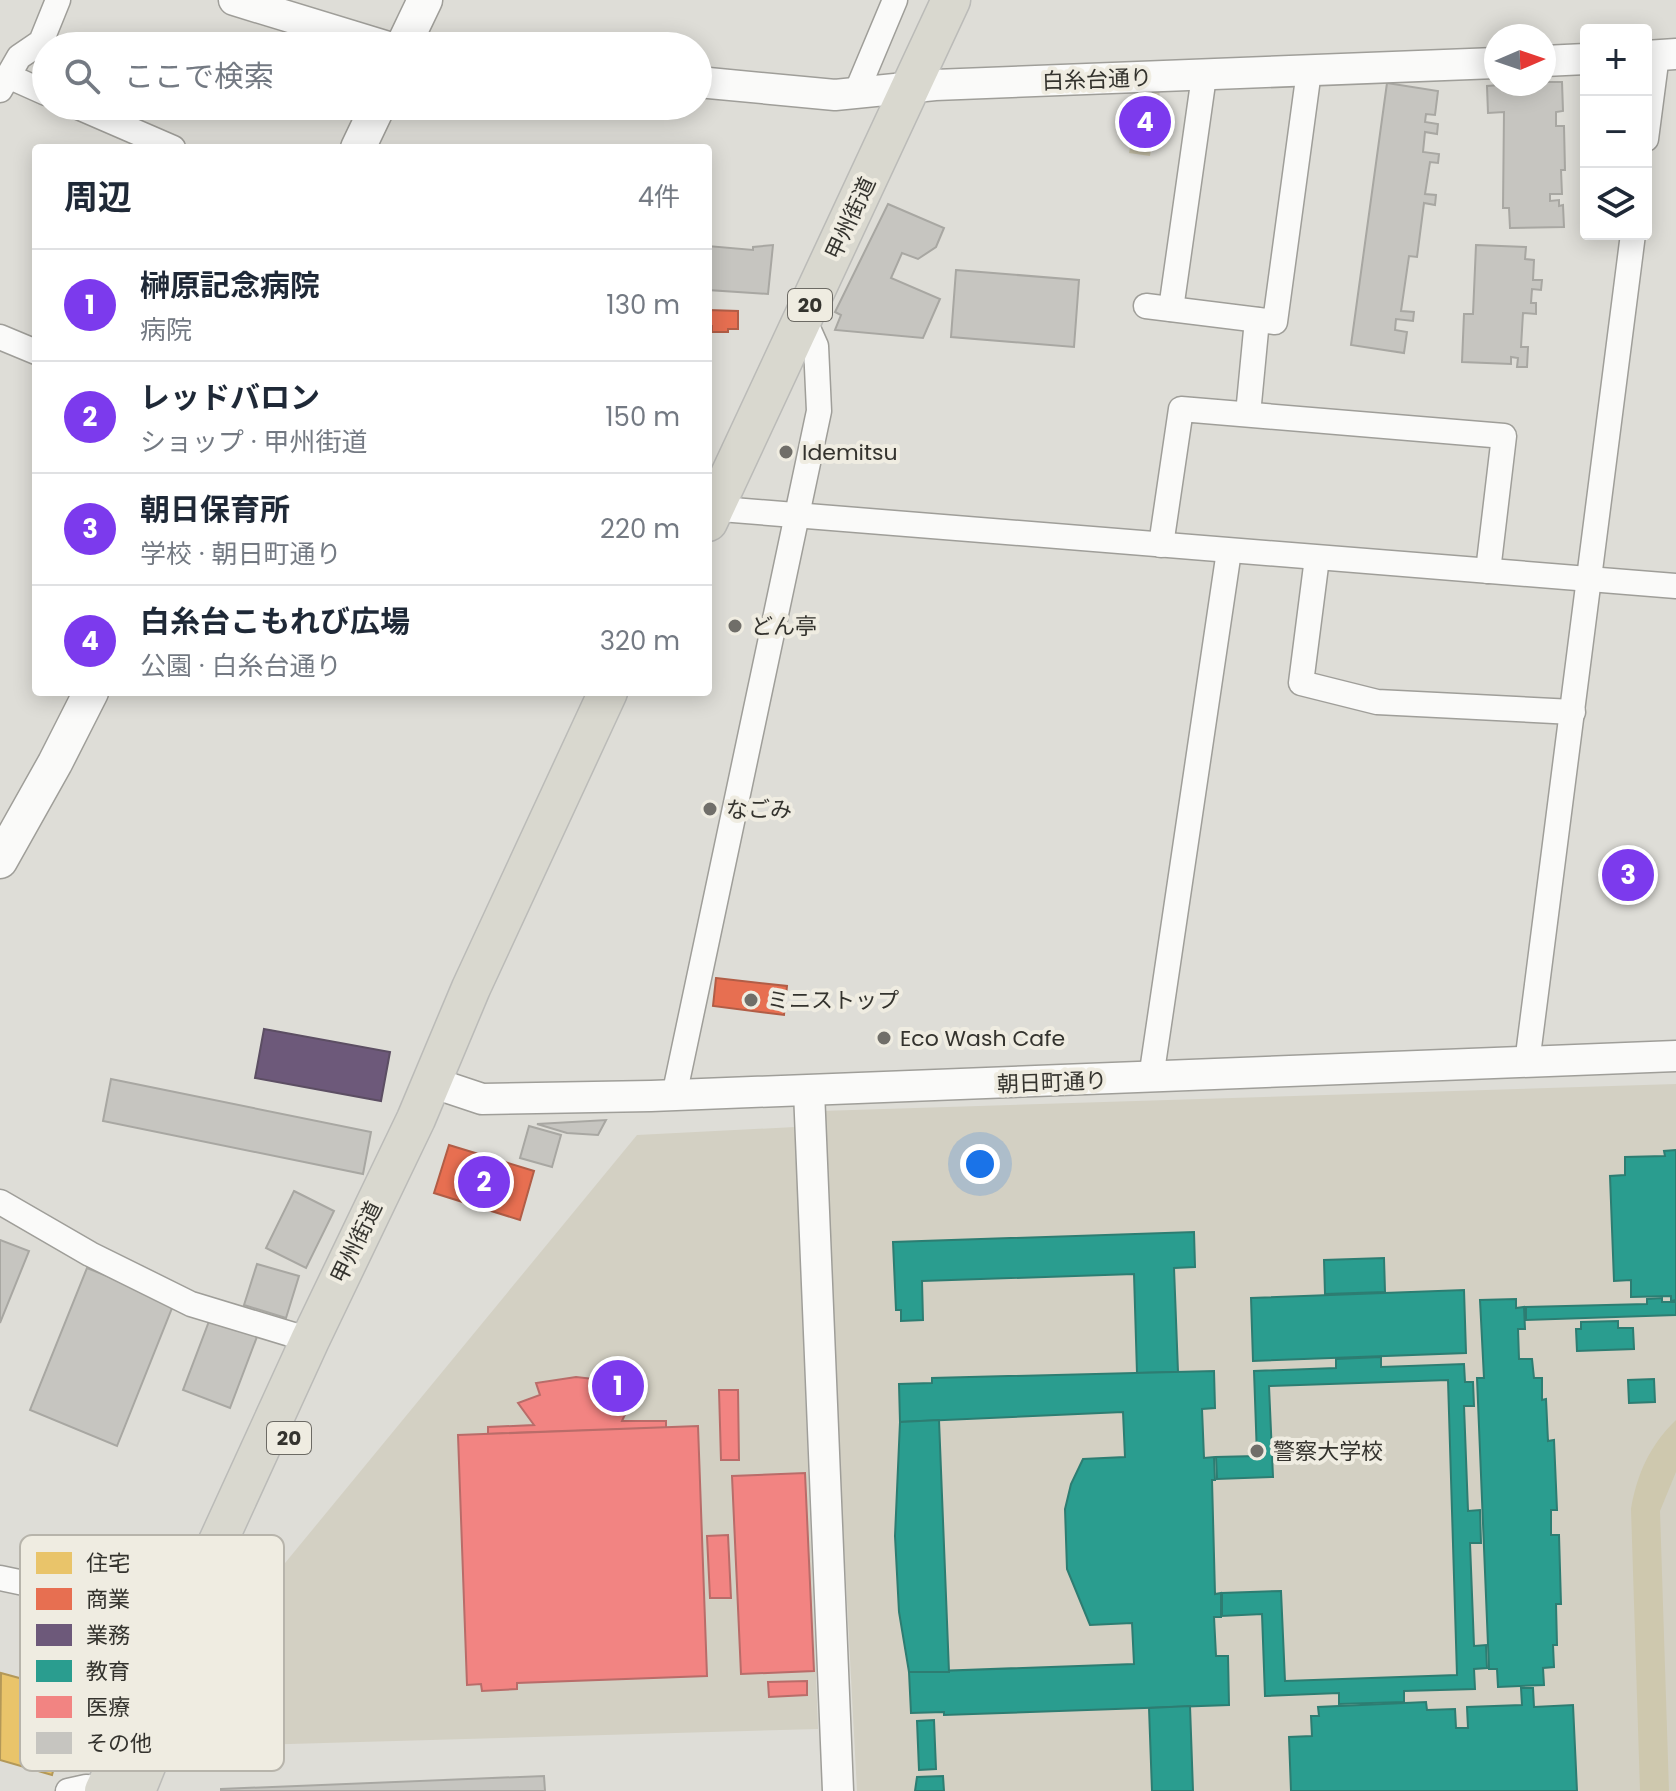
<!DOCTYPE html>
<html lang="ja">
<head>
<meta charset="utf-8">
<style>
	:root { --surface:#fff; --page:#f6f6f7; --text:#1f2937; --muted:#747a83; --line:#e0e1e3; --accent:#7c3aed }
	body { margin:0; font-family:Poppins,"Noto Sans JP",sans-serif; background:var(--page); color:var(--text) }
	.controls { position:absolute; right:24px; top:24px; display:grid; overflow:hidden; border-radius:8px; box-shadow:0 4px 20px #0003 }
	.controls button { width:72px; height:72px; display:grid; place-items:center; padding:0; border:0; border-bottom:2px solid var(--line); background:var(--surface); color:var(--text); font:40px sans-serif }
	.compass { position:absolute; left:1484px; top:24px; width:72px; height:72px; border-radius:50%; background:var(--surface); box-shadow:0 4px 20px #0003; rotate:88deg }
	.you { position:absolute; left:980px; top:1164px; width:28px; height:28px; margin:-20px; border:6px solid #fff; border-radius:50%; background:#1a73e8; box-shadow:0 0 0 12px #1a73e833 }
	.badge { display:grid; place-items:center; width:52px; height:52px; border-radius:50%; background:var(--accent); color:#fff; font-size:26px; font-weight:700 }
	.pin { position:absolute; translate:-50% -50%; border:4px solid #fff; box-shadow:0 2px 8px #0006 }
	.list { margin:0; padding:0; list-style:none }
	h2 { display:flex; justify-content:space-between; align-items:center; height:104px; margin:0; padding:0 32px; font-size:34px }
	h2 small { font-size:26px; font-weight:400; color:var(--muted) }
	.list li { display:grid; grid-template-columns:52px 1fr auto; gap:24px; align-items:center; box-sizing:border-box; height:112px; padding:0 32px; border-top:2px solid var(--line) }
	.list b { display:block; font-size:30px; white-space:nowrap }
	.list p { margin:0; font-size:26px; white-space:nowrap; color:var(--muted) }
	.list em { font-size:26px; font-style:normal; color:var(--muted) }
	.icon { flex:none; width:44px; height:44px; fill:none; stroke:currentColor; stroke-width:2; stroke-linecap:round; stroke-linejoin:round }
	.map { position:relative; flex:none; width:1676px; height:1791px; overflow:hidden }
	.search { position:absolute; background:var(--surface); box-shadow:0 4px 20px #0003; left:32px; top:32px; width:680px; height:88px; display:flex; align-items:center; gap:20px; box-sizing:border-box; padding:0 28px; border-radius:44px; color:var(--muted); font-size:30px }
	.panel { position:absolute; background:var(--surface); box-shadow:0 4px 20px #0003; left:32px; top:144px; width:680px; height:552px; border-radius:8px }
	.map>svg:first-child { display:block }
	.built { fill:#d3d0c3 }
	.green { fill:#cec8ae }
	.homes { fill:#e9c46a; stroke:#b39858; stroke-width:2 }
	.shops { fill:#e76f51; stroke:#b15d46; stroke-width:2 }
	.offices { fill:#6d597a; stroke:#5c4e63; stroke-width:2 }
	.schools { fill:#2a9d8f; stroke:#2d7d72; stroke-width:2 }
	.health { fill:#f28482; stroke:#b96c69; stroke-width:2 }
	.building { fill:#c6c5c0; stroke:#a8a7a2; stroke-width:2 }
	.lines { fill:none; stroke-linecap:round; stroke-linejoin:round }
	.minor-casing { stroke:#9f9e99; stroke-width:27 }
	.tertiary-casing { stroke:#9f9e99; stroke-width:33 }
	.secondary-casing { stroke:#9f9e99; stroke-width:37 }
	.trunk-casing { stroke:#bbbbb8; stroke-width:41 }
	.minor { stroke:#fafaf9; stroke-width:24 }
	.tertiary { stroke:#fafaf9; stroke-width:30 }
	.secondary { stroke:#fafaf9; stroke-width:34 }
	.trunk { stroke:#d9d8cf; stroke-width:38 }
	.poi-dot { fill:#706e69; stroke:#efece1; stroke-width:3 }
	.labels { text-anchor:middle; stroke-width:8; stroke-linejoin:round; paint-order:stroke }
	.shield { fill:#efece1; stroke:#6c6a64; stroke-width:2 }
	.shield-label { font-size:20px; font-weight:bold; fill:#34332e }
	.street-label { font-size:22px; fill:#34332e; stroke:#efece1 }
	.poi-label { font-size:22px; fill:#34332e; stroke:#efece1; text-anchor:start }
	.key { fill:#efece1; stroke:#b7b4ab; stroke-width:2 }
	.key-label { font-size:22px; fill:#34332e }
</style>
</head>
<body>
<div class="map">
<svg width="1676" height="1791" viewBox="0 0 1676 1791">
	<rect width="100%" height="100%" fill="#deddd7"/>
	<!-- built -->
	<g class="built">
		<path d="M1676,1084v707h-819l-36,-680z"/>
		<path d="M795,1127l23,602 -596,17 3,-110 412,-501z"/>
	</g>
	<!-- green -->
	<g class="green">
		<path d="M1160,91l-10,65 -21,-3 11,-61z"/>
		<path d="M1676,1420v52l-16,39 9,280h-29l-9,-282c6,-35 19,-64 45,-89z"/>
	</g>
	<!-- homes -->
	<path class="homes" d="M1,1673l73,20 -22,82 -52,-15z"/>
	<!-- shops -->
	<g class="shops">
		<path d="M708,310l30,1v18h-10v3h-16v-6h-4z"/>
		<path d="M716,978l71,8 -3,29 -71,-9z"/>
		<path d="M449,1145l85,26 -14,49 -86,-27z"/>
	</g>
	<!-- offices -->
	<path class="offices" d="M264,1029l126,23 -9,49 -126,-23z"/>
	<!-- schools -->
	<g class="schools">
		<path d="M1676,1150v150l-5,1v-5l-40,1v-17l-17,1 -4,-105 15,-1v-18l40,-1 -1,-5z"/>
		<path d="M1194,1232l1,35 -21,1 4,104 -41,1 -3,-99 -212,7 1,39 -22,1v-11h-5l-3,-68z"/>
		<path d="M1384,1258l1,34 -60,2 -1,-34z"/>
		<path d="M1464,1290l2,63 -213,8 -2,-63z"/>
		<path d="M1662,1298v4h14v13l-150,5v-13l121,-3v-5z"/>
		<path d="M1516,1299v9l8,-1 1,22h-7l1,30h13l2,19h8v22l4,-1 2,42 6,-1 3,70h-6v25h8l2,69h-5l1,41h-4l1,22 -11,1 1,17 -46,2 -1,-18h-8l-12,-291h7l-4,-78z"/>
		<path d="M1618,1321v7h15l1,21 -57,2 -1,-22h5v-7z"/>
		<path d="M1381,1357v10l83,-3 1,18h8l1,24h-10l4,105 12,-1 1,33h-11l4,103 12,-1 1,23 -13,1 1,20 -71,2v11l-65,2v-11l-74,3 -3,-82 -40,2v-23l59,-2 4,90 172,-6 -9,-295 -179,6 4,91 -56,2 -1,-22 41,-1 -3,-85 82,-3v-9z"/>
		<path d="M1214,1371l1,37 -13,1 2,49 10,-1 1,23h-3l3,114 6,-1v24h-7l2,39h12l1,49 -285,10v-3l-33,1 -2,-41 225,-8 -2,-41 -42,2 -23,-56 -2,-60 6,-25 12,-25 42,-2 -2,-45 -223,10 -1,-38 33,-1v-5z"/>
		<path d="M1654,1379l1,23 -26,1 -1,-23z"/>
		<path d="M939,1420l10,252h-40l-10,-60 -4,-76 5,-114z"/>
		<path d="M1521,1688h12l1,19 39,-2 4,86h-286l-2,-54 23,-1 -1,-20h8l-1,-9 108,-5 1,8 28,-1 1,19h12l-1,-21 55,-2z"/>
		<path d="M1190,1706l3,85h-41l-3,-83z"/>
		<path d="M934,1720l2,49 -17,1 -2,-49z"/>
		<path d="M943,1776l1,15h-29l2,-14z"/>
	</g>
	<!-- health -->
	<g class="health">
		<path d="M576,1377l36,4 -2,8 22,10 -10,22h44v7l-178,6v-7l46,-2 -16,-22 22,-8 -4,-12z"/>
		<path d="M719,1390h19l1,70h-18z"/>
		<path d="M698,1426l9,250 -190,7v6l-35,2 -1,-7 -14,1 -9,-250z"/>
		<path d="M805,1473l9,198 -73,3 -9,-198z"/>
		<path d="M728,1535l3,63h-21l-3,-62z"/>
		<path d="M807,1681v14l-38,2 -1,-15z"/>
	</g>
	<!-- building -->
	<g class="building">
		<path d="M1544,82h18l1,29 -7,1v14h8l1,44h-4l1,24h-12v7l9,-1v6l4,-1 1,22 -54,1 -1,-20h-6l1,-96 -16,1 -1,-27z"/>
		<path d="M1387,83l51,8 -3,24 -9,-1 -1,8 13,2 -1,10 -12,-2 -2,20 16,2 -1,9 -8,-1 -5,32 11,1 -1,10 -11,-2 -7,54 -8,-1 -8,55 13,1 -1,9 -17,-2 -1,11 12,2 -3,21 -53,-8z"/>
		<path d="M888,204l56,24 -8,19 -18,12 -16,-6 -11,25 49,21 -17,39 -88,-8 6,-15 -6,-3z"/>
		<path d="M773,245l-5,49 -60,-4v-44l45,4v-3z"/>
		<path d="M1476,245l50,2 -1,12 9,1 -1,20h9l-1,10 -9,-1 -1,14h5v11l-13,-1 -2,34h7l-1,20h-10l1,-9 -7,-1v7l-49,-2 2,-48h9z"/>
		<path d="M956,270l123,10 -5,67 -123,-10z"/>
		<path d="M111,1079l260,53 -8,42 -260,-53z"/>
		<path d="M606,1120l-8,15 -31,-2 -30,-9z"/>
		<path d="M529,1126l32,9 -9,32 -32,-9z"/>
		<path d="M294,1191l40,20 -28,57 -40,-20z"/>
		<path d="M0,1240l29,11 -29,72z"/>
		<path d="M257,1264l42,12 -13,42 -42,-13z"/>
		<path d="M87,1268l87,35 -57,143 -87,-36z"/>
		<path d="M211,1316l47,18 -28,74 -47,-18z"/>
		<path d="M544,1776l1,15h-324v-2z"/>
	</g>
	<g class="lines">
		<defs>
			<g id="minor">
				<path d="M8,76l38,17"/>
				<path d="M0,90l19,-33 22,-15 17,-42"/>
				<path d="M856,93l39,-93"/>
				<path d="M76,106l97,42"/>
				<path d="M1646,139l11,-84"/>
				<path d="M1146,306l129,16 34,-251"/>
				<path d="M1171,309l33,-233"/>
				<path d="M0,337l36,15"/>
				<path d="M1248,414l9,-94"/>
				<path d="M708,508l968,78"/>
				<path d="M1161,545l20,-136 323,27 -16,135"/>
				<path d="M1317,558l-16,125 76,19 196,10"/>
				<path d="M1527,1063l106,-829"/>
				<path d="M1151,1078l78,-527"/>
				<path d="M674,1096l145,-685 -3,-65 -12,-27"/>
				<path d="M0,1202l90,52 101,50 119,36"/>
				<path d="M0,1578l185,39"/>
				<path d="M68,1791l18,-4 19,1"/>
			</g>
			<g id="tertiary">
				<path d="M234,0l151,46"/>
				<path d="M1646,56l30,-2"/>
				<path d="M1544,61l42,-2"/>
				<path d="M698,82l137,13 100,-10 561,-22"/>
				<path d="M431,1082l51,17 169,-3 1025,-40"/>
				<path d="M809,1091l29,700"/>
			</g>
			<g id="secondary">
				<path d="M403,46l22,-46"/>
				<path d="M358,148l20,-42"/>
				<path d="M0,861l55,-98 36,-71"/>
			</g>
			<g id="trunk">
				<path d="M708,522l243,-522"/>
				<path d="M104,1791l206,-451 106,-221 55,-131 137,-296"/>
				<path d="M136,1791l35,-87"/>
			</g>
		</defs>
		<!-- minor casing -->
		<use href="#minor" class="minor-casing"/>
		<!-- tertiary casing -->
		<use href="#tertiary" class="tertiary-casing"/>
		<!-- secondary casing -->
		<use href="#secondary" class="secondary-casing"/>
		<!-- trunk casing -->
		<use href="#trunk" class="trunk-casing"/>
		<!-- minor -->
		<use href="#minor" class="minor"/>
		<!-- tertiary -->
		<use href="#tertiary" class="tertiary"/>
		<!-- secondary -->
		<use href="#secondary" class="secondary"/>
		<!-- trunk -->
		<use href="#trunk" class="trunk"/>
	</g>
	<!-- markers -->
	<g class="poi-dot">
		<circle cx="786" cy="452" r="8"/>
		<circle cx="735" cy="626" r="8"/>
		<circle cx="710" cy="809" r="8"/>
		<circle cx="751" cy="1000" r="8"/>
		<circle cx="884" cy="1038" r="8"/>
		<circle cx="1257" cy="1451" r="8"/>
	</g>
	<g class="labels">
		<!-- shield labels -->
		<g class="shield">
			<rect x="788" y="289" width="44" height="32" rx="6"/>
			<rect x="267" y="1422" width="44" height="32" rx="6"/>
		</g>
		<g class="shield-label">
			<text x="810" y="312">20</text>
			<text x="289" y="1445">20</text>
		</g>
		<!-- street labels -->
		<g class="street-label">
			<text transform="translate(1097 79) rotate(-2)" y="8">白糸台通り</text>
			<text transform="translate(850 218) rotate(-65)" y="8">甲州街道</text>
			<text transform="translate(1052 1082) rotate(-2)" y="8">朝日町通り</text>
			<text transform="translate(356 1242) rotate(-64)" y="8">甲州街道</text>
		</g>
		<!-- poi labels -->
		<g class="poi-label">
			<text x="802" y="460">Idemitsu</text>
			<text x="751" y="634">どん亭</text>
			<text x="726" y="817">なごみ</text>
			<text x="767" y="1008">ミニストップ</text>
			<text x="900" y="1046">Eco Wash Cafe</text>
			<text x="1273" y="1459">警察大学校</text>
		</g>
	</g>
	<!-- legend -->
	<rect x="20" y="1535" width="264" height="236" rx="12" class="key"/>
	<rect x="36" y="1552" width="36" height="22" fill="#e9c46a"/>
	<rect x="36" y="1588" width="36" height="22" fill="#e76f51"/>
	<rect x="36" y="1624" width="36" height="22" fill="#6d597a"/>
	<rect x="36" y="1660" width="36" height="22" fill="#2a9d8f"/>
	<rect x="36" y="1696" width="36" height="22" fill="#f28482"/>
	<rect x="36" y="1732" width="36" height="22" fill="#c6c5c0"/>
	<g class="key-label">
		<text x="86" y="1571">住宅</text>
		<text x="86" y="1607">商業</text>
		<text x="86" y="1643">業務</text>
		<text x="86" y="1679">教育</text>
		<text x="86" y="1715">医療</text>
		<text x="86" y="1751">その他</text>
	</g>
</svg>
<div class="controls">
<button>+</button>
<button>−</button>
<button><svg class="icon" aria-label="layers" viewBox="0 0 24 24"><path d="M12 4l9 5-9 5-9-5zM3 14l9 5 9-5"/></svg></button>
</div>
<svg class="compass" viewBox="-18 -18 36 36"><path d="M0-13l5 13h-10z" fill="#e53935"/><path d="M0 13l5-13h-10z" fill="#747a83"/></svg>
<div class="you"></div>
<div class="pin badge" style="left:618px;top:1386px">1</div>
<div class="pin badge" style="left:484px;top:1182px">2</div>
<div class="pin badge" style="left:1628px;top:875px">3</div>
<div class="pin badge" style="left:1145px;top:122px">4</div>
<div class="search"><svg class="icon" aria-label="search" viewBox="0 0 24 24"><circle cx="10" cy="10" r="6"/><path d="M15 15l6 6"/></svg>ここで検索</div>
<section class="panel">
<h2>周辺<small>4件</small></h2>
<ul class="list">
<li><span class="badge">1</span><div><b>榊原記念病院</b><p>病院</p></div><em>130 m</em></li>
<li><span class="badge">2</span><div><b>レッドバロン</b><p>ショップ · 甲州街道</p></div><em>150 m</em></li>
<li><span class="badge">3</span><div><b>朝日保育所</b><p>学校 · 朝日町通り</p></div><em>220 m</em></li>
<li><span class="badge">4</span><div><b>白糸台こもれび広場</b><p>公園 · 白糸台通り</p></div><em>320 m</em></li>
</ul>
</section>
</div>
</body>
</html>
